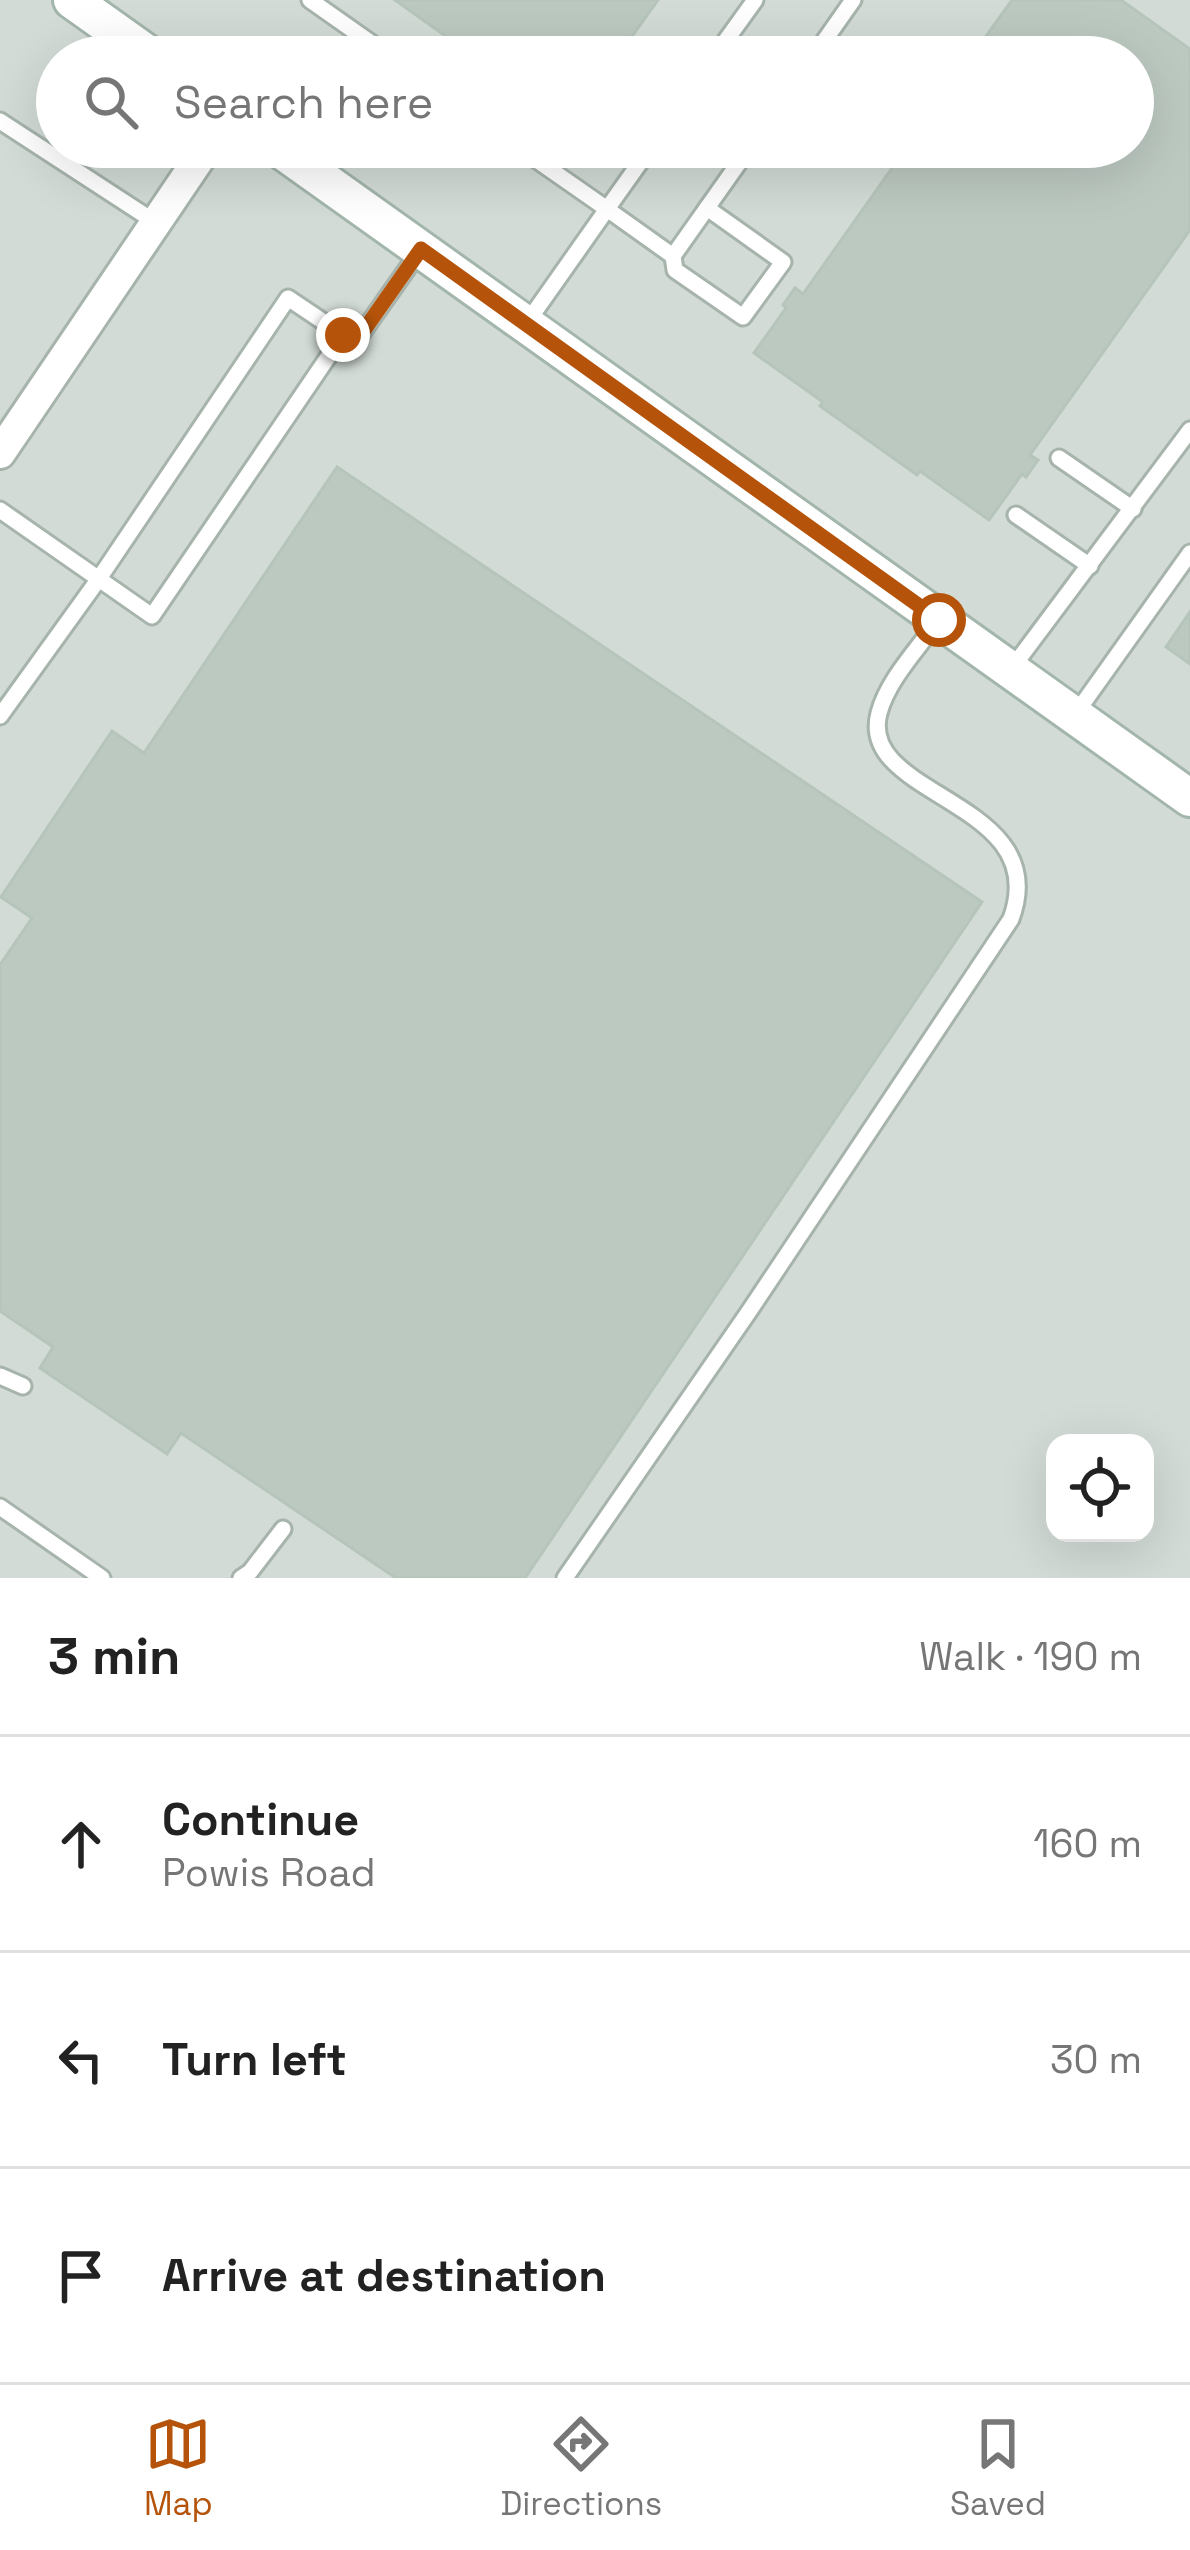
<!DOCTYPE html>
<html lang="en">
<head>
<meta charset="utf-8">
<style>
	:root { --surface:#fff; --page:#f2f2f2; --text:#222; --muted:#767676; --line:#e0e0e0; --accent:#b45309 }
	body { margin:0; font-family:"Space Grotesk",sans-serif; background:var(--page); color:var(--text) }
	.controls { position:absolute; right:36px; bottom:36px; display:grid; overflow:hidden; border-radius:24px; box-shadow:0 12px 48px #0002 }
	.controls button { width:108px; height:108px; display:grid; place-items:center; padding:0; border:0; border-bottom:3px solid var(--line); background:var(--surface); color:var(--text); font:60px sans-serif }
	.stop { position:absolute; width:36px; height:36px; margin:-27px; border:9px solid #b45309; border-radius:50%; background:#fff }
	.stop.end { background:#b45309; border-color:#fff; box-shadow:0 3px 12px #0008 }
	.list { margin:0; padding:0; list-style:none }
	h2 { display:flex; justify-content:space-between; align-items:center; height:156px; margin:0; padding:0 48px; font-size:51px }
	h2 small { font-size:39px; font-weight:400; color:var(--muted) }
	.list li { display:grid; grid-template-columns:78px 1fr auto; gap:36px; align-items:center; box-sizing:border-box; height:216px; padding:0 48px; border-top:3px solid var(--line) }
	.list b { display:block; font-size:45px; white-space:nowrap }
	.list p { margin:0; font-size:39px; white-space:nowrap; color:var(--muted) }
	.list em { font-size:39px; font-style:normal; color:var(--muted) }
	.icon { flex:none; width:66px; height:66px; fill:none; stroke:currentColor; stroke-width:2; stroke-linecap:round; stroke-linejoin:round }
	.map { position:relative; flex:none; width:1190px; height:1578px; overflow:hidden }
	.search { position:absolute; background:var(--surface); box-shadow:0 12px 48px #0002; left:36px; right:36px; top:36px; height:132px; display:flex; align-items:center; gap:30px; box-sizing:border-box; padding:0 42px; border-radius:66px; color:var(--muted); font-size:45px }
	.sheet { height:804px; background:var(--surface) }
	nav { display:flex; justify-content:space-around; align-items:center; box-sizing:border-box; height:168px; border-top:3px solid var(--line); background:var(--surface); font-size:33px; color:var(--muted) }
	nav a { display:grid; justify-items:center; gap:6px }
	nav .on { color:var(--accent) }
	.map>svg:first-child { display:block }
	.built { fill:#d2dbd5; fill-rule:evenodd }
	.building { fill:#bcc9c1; stroke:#b6c5bb; stroke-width:3 }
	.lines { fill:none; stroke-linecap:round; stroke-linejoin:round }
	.lane-casing { stroke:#a6b4ac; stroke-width:21 }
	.street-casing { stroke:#a6b4ac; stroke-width:36 }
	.secondary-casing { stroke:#a3b6ab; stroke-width:42 }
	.lane { stroke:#fff; stroke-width:15 }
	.street { stroke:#fff; stroke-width:30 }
	.secondary { stroke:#fff; stroke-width:36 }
	.route { stroke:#b45309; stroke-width:15 }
</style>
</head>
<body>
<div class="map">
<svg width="1190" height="1578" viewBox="0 0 1190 1578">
	<rect width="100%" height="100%" fill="#e3ece6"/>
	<!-- built -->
	<path class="built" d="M0,0h1190v1578h-1190zM57,57h1076v90h-1076zM1055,1443h90v90h-90z"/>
	<!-- building -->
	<g class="building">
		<path d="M395,0h263l-41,57h-142z"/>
		<path d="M1012,0h109l69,49v181l-160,225 8,5 -12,17 -4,-3 -33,46 -69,-49 -3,4 -97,-69 3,-4 -69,-49 32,-45 -3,-3 12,-17 8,6 104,-147h226v-90h-162z"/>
		<path d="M337,467l645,435 -457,676h-129l-215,-145 -14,21 -127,-86 13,-21 -53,-36v-346l32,-47 -31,-21 111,-166 32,22z"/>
		<path d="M1190,612v52l-24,-17z"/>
	</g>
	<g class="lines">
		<defs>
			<g id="lane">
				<path d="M310,0l81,57"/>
				<path d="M714,57l41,-57"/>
				<path d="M813,57l40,-57"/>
				<path d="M0,121l155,101"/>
				<path d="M518,147l89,62 -81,115"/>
				<path d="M651,147l-44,62 66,47 77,-109"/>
				<path d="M673,256l2,14 68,47 40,-55 -76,-54"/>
				<path d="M1059,458l74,51"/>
				<path d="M0,510l152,106 191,-281"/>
				<path d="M1016,515l74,51"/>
				<path d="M1012,668l178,-238"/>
				<path d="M0,716l98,-136 190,-282 67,45 64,-91"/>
				<path d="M1074,716l116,-163"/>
				<path d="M0,1376l23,10"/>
				<path d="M0,1507l102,71"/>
				<path d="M241,1578l9,-6 33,-43"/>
				<path d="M565,1578l185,-268 261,-391c44,-119 -155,-121 -132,-206 9,-34 40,-65 60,-94"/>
			</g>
			<path id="street" d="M0,453l207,-306"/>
			<g id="secondary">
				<path d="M72,0l80,57"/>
				<path d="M277,147l913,651"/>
			</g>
		</defs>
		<!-- lane casing -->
		<use href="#lane" class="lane-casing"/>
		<!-- street casing -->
		<use href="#street" class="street-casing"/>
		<!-- secondary casing -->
		<use href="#secondary" class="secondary-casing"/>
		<!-- lane -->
		<use href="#lane" class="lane"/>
		<!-- street -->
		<use href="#street" class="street"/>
		<!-- secondary -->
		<use href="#secondary" class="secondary"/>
	</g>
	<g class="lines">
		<!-- route -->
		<path class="route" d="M343,335l12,8 66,-94 518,371"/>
	</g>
</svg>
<div class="controls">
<button><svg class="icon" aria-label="locate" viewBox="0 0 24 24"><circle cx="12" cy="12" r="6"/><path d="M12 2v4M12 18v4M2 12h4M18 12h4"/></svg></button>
</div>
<div class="stop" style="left:939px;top:620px"></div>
<div class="stop end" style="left:343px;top:335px"></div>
<div class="search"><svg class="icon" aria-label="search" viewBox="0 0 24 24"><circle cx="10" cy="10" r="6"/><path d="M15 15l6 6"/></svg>Search here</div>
</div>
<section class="sheet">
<h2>3 min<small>Walk · 190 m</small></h2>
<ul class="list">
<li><svg class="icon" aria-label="ahead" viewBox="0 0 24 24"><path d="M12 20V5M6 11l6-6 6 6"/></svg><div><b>Continue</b><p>Powis Road</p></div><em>160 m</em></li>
<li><svg class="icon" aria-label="left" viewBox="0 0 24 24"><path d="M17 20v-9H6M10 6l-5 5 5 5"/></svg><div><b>Turn left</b></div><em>30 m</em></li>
<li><svg class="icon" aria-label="arrive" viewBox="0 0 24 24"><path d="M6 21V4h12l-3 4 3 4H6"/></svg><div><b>Arrive at destination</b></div></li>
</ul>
</section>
<nav>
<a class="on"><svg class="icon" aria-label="map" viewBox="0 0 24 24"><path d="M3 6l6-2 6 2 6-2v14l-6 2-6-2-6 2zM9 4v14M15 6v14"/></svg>Map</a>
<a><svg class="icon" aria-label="directions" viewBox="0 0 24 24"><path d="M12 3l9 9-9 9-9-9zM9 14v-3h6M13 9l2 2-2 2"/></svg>Directions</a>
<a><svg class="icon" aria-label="saved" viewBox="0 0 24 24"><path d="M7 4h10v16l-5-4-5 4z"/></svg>Saved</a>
</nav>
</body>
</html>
